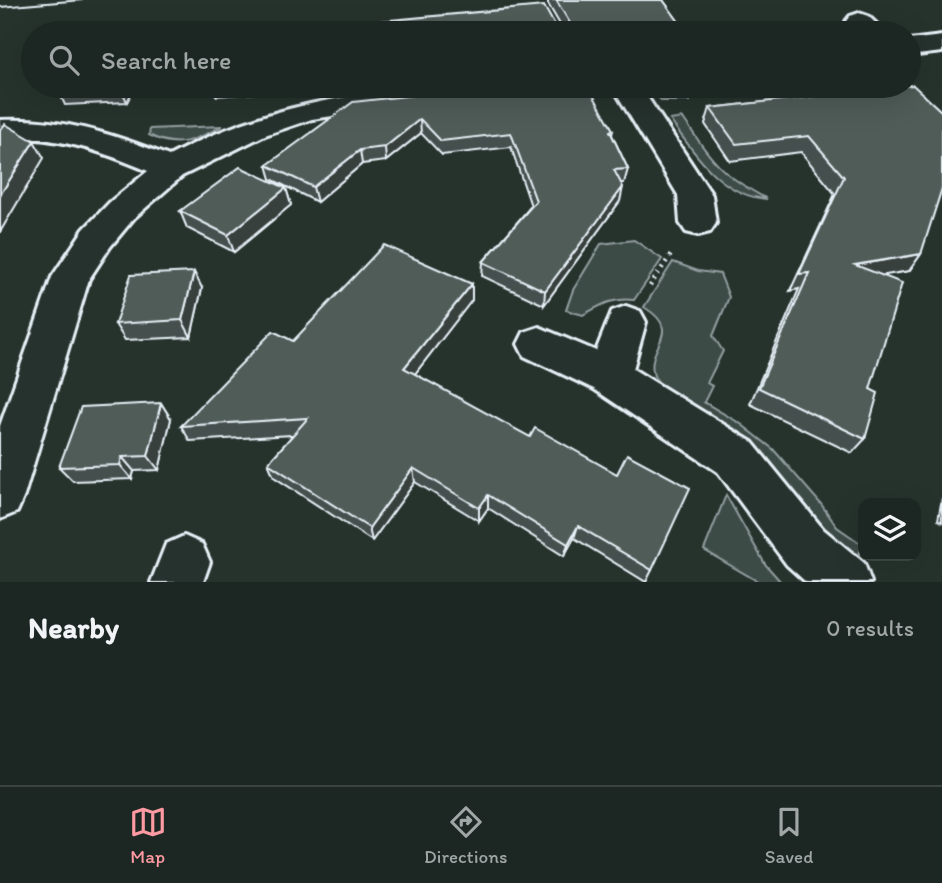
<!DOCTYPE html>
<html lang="en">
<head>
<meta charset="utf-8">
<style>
	:root { --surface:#1c2622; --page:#29322f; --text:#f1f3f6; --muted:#a0a5a5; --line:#3a4340; --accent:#ff9aa2 }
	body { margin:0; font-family:Itim,sans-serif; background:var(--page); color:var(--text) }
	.controls { position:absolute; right:21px; bottom:21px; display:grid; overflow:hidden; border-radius:14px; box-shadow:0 7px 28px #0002 }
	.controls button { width:63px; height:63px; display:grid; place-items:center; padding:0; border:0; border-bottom:2px solid var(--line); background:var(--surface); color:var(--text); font:35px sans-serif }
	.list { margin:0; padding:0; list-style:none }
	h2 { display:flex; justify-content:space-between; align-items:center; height:91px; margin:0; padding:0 28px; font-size:30px }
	h2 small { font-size:23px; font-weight:400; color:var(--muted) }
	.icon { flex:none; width:38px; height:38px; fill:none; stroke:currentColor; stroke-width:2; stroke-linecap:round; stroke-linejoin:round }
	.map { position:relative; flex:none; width:942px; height:582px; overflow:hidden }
	.search { position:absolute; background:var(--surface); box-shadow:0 7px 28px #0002; left:21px; right:21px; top:21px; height:77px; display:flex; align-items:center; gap:18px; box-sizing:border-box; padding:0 24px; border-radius:38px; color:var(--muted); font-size:26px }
	.sheet { height:203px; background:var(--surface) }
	nav { display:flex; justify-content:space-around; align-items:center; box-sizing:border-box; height:98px; border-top:2px solid var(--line); background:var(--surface); font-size:19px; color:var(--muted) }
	nav a { display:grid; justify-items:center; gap:4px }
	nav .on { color:var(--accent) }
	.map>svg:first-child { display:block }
	.green { fill:#3e4b47; stroke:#939ea0; stroke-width:2 }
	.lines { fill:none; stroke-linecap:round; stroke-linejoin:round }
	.street-casing { stroke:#e8f1f8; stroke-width:6 }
	.path { stroke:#e8f1f8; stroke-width:4.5; stroke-dasharray:2 5; stroke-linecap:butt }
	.street { fill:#26332d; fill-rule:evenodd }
	.tram { stroke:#e8f1f8; stroke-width:2 }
	.wall { fill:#454f4d; stroke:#e8f1f8; stroke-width:2 }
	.shaded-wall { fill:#38403e; stroke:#e8f1f8; stroke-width:2 }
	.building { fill:#505c59; stroke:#e8f1f8; stroke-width:2 }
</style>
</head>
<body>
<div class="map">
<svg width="942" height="582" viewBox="0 0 942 582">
	<rect width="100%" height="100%" fill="#26332d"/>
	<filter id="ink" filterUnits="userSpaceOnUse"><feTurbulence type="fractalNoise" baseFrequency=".0143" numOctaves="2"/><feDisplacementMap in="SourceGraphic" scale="14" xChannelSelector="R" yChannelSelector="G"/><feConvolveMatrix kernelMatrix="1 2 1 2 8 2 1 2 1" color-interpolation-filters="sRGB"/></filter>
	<g filter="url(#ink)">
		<!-- green -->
		<g class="green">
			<path d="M658,86h22l9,15h-27l-8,-8z"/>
			<path d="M683,118c30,44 36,55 84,81 -46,-3 -72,-45 -97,-79z"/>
			<path d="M222,126c-27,14 -44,24 -73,9l1,-6z"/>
			<path d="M634,240l28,19 -28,41c-21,-3 -33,5 -51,15l-17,-5 7,-20 28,-46z"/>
			<path d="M673,262l25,9 22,3 9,23 -16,39 10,15 -16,32 5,3 -8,16 37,22 32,25 48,55 16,23 26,18 -8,18 -191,-174c-2,-3 -8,-9 -10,-13 -10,-31 32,-43 -10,-69z"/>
			<path d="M726,495l39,69 16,18h-22l-55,-32z"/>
		</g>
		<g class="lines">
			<defs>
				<g id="street">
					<path d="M859,13l9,3 18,17h-28l-12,-12 4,-5z"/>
					<path d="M942,36v16l-33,4v-16z"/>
					<path d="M612,86h28l72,109 4,28 -6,9 -12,3 -12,-3 -6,-9 -2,-28z"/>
					<path d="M401,90l10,3 5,6 -5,6 -99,14 -47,16 -83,41 -48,42 -24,29 -21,32 -65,217 -7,16 -17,7v-93l52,-149 32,-48 26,-27 38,-31c-49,-21 -94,-36 -148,-33v-18c60,-3 114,14 169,36 74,-40 149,-58 232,-66z"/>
					<path d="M626,306l14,5 6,11 -13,47 119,73 71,87 41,34 7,19h-65l-19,-17 -69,-93 -124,-83 -70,-33 -6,-12 6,-12 15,-5 57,24 16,-40z"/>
					<path d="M184,536l18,8 8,18 -7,20h-52l15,-38z"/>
				</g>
			</defs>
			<!-- street casing -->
			<use href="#street" class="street-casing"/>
			<!-- path -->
			<path class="path" d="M650,286l22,-33"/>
			<!-- street -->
			<use href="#street" class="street"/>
			<!-- tram -->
			<path class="tram" d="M0,7l82,-7"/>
		</g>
		<!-- wall -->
		<g class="wall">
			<path d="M548,0h115l21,29 -1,4h-118l-17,-29z"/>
			<path d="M913,85l8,169 -12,17 -27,4 -17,164 -13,14 -102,-49 49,-115 -9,2 45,-97 -34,-42 -71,9 -25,-37 5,-16z"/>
			<path d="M58,86h77l-8,16 -62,3 -8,-17z"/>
			<path d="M213,86h136l-133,10z"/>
			<path d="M497,86l116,44 -1,5 16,34 -4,14h-3l-1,18 -76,104 -62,-29 1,-14 48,-56 -20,-59 -69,8 -21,-22 -35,28 -24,3 -45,38 -46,-23 -4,-14z"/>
			<path d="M286,188l5,17 -57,47 -47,-24 -7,-17z"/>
			<path d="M472,284v16l-57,74 237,196 -6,12 -72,-44 -10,18 -76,-48 -9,13 -64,-39 -43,59 -98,-64 -6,-14 25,-28 -103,6 -9,-15 112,-85z"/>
			<path d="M202,288l-11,49 -66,3 -10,-16z"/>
			<path d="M161,403l10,16 -12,51 -25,1 -2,8 -59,2 -14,-14z"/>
			<path d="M942,498v24l-4,-2z"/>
		</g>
		<!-- shaded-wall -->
		<g class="shaded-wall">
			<path d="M149,26l3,7h-7z"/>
			<path d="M120,86h15l-8,16z"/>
			<path d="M392,86h27l-27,3z"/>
			<path d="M420,119l1,14 -35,28 -1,-14z"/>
			<path d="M34,141l10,17 -44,74v-37z"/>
			<path d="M360,150l2,14 -45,38 -4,-15z"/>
			<path d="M623,187l-3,14 -76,104 1,-14z"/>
			<path d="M286,188l5,17 -57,47 -6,-17z"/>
			<path d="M921,254l-12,17 -64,11 10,-17z"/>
			<path d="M194,272l8,16 -11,49 -9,-17z"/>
			<path d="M472,284v16l-65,84 -3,-16z"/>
			<path d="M161,403l10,16 -12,51 -11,-14z"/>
			<path d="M122,457l12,14 -2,8 -12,-14z"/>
			<path d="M413,468l2,14 -43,59 -3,-13z"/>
			<path d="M488,495v13l-9,13v-13z"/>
			<path d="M578,526l-4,12 -10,18 4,-12z"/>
		</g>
		<!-- building -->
		<g class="building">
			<path d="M556,0h107l21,29 -57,4h-51z"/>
			<path d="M544,6l15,27h-216l39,-3 -2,-9z"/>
			<path d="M149,26l-4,7h-58l4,-5z"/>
			<path d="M913,85l29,27v76l-21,66 -66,11 47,18 -32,106 8,4 -13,46 -106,-51 50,-115 -10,1 45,-97 -35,-41 -73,8 -26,-36z"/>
			<path d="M58,86h56l-57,2z"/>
			<path d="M497,86h91l25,44 -3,1 18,38 -14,1 9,17 -78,104 -62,-29 53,-61 -25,-68 -70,8 -21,-22 -35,28 -25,3 -47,37 -46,-22 86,-63z"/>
			<path d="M5,124l29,17 -34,54v-65z"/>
			<path d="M240,167l46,21 -58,47 -48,-24z"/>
			<path d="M384,245l88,39 -68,84 126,69 5,-9 82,46 10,-20 63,34 -38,82 -74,-44 -10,18 -80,-49 -9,13 -66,-40 -44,60 -101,-65 40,-45 -127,8 92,-95 20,10z"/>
			<path d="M194,272l-12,48 -67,4 16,-49z"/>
			<path d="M161,403l-13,53 -26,1 -2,8 -61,2 22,-60z"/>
		</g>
	</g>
</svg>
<div class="controls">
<button><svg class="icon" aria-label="layers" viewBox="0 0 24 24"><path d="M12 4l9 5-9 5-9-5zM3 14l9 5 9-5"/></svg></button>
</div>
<div class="search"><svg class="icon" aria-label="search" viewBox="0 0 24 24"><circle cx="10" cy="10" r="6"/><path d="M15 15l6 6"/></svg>Search here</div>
</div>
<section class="sheet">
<h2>Nearby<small>0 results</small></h2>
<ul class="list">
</ul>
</section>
<nav>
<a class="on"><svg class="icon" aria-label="map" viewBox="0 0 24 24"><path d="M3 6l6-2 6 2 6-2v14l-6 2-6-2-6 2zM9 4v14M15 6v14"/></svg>Map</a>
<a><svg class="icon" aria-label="directions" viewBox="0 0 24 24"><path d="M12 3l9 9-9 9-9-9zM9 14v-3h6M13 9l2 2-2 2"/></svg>Directions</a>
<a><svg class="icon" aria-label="saved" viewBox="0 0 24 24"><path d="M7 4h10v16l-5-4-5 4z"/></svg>Saved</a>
</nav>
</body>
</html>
